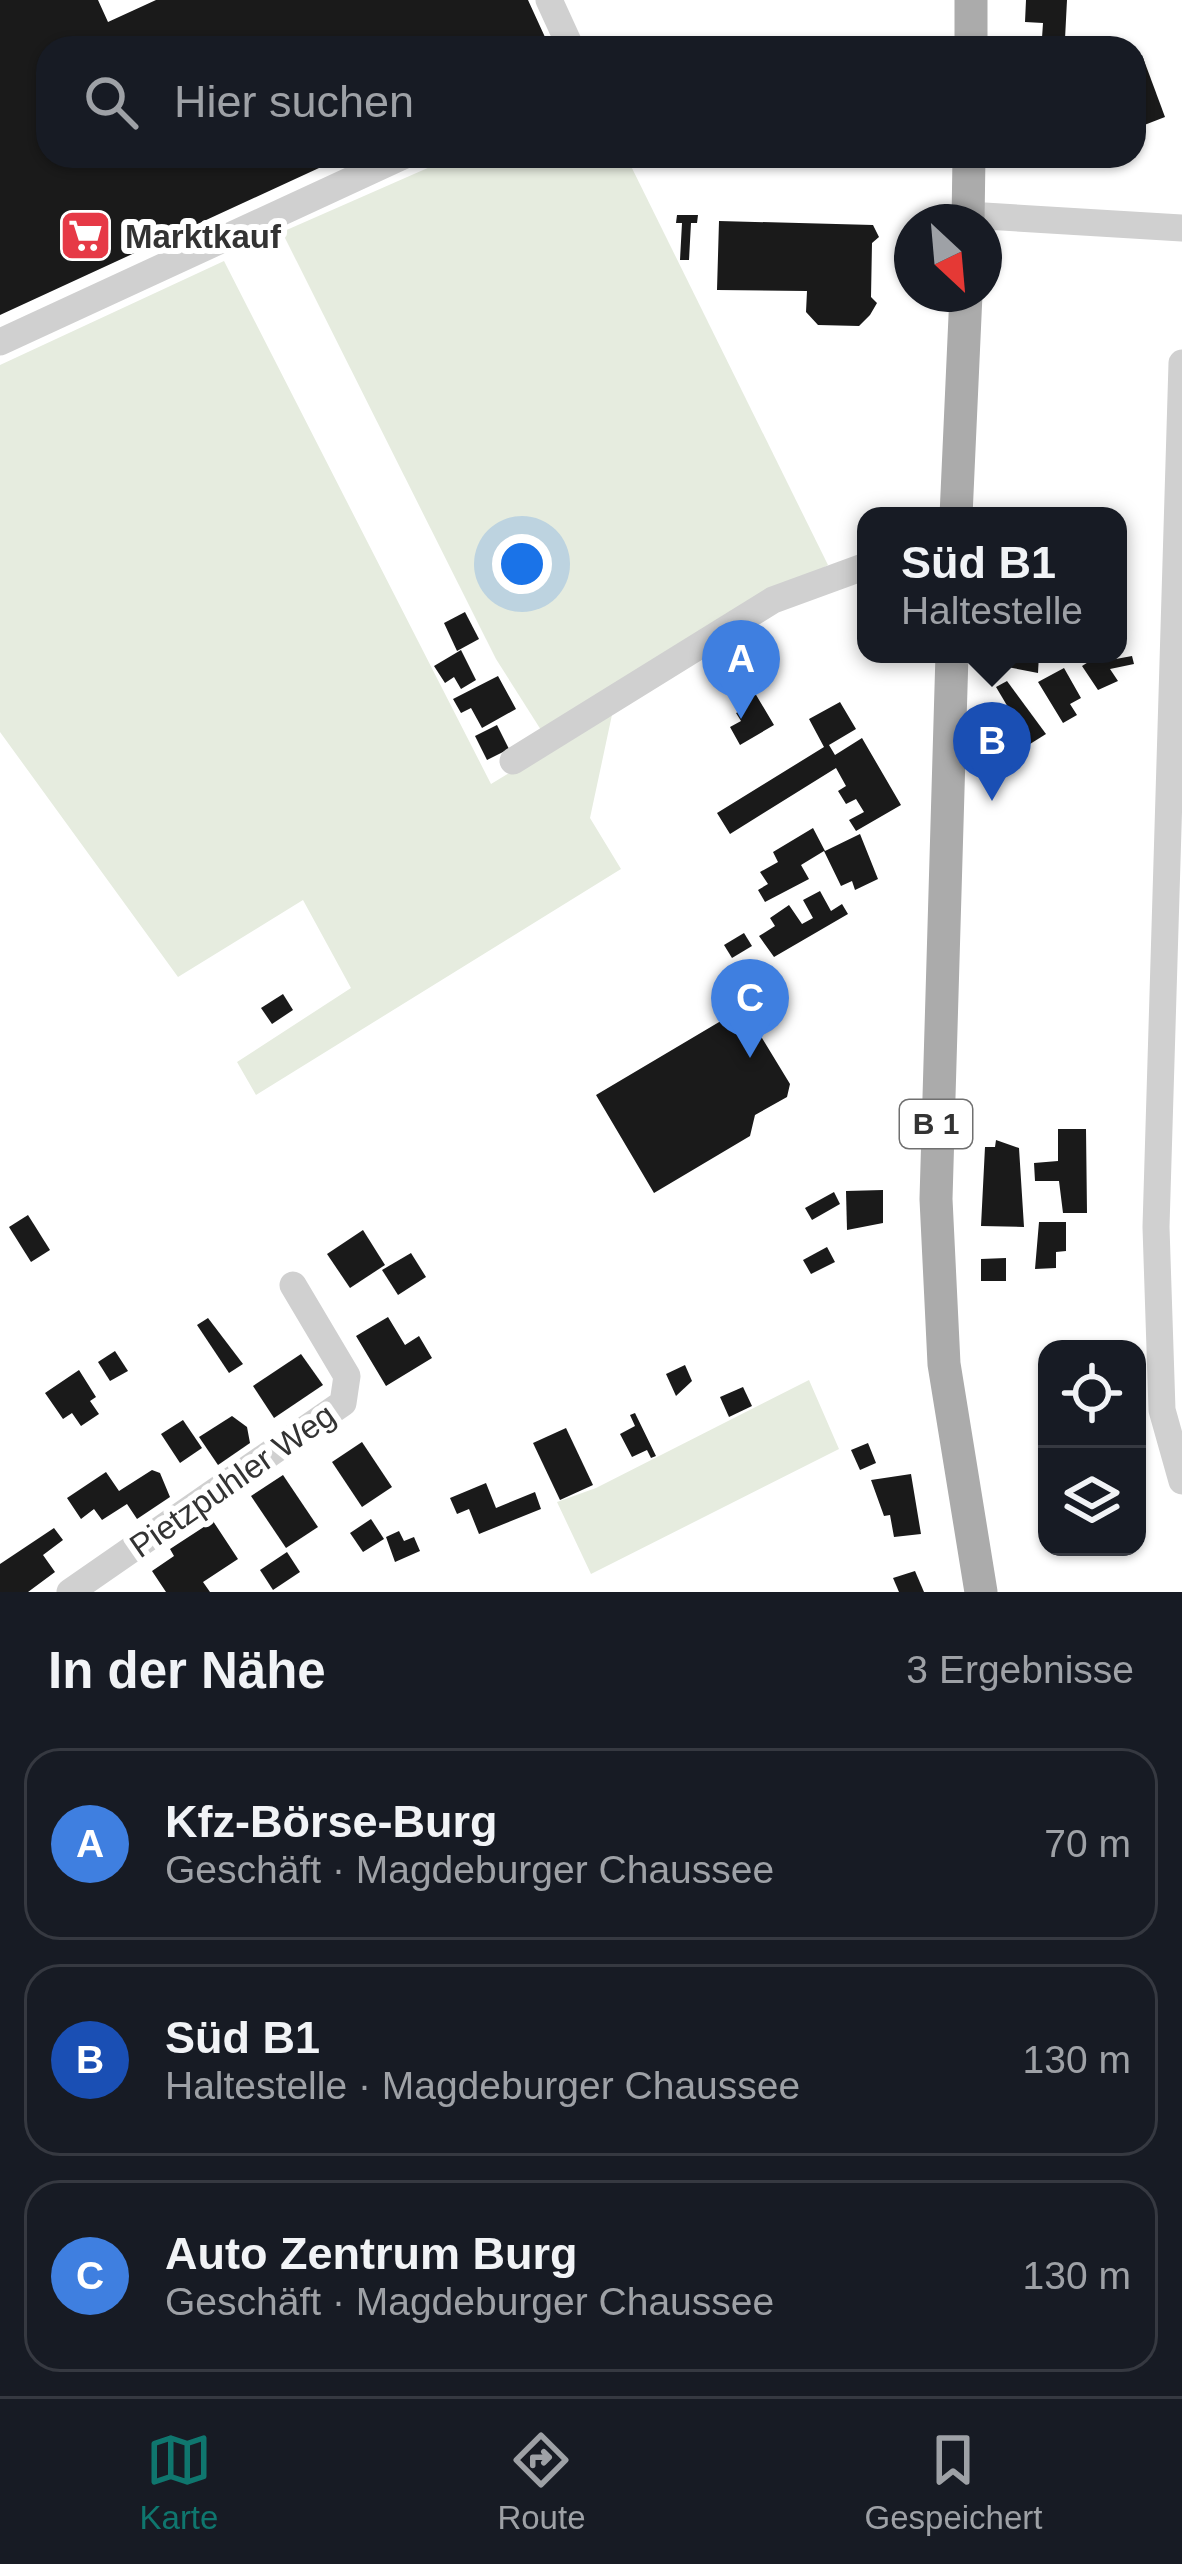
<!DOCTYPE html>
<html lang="de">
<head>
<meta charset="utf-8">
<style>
	:root { --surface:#171b24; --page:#20242c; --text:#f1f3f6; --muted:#9ea1a6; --line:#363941; --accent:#0f766e }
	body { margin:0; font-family:Helvetica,sans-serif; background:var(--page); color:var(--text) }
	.controls { position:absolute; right:36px; bottom:36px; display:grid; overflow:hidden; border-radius:24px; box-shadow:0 3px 9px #0004 }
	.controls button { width:108px; height:108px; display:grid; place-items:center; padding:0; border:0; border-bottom:3px solid var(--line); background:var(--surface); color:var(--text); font:60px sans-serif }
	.compass { position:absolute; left:894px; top:204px; width:108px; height:108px; border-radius:50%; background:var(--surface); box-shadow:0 3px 9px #0004; rotate:154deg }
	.you { position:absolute; left:522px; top:564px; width:42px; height:42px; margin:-30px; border:9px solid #fff; border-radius:50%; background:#1a73e8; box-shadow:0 0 0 18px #1a73e833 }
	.badge { display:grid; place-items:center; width:78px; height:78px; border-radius:50%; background:var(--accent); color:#fff; font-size:39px; font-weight:700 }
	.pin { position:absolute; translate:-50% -99px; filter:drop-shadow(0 3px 6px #0008) }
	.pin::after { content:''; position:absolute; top:63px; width:42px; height:36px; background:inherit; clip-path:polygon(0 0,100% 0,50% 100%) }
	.popup { position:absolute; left:857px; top:507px; width:270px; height:156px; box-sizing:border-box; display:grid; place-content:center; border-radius:24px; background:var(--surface); filter:drop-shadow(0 3px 9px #0005); font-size:39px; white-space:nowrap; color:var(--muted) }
	.popup b { font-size:45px; color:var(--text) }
	.popup::after { content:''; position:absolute; left:50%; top:100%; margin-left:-24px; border:24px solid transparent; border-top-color:var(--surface) }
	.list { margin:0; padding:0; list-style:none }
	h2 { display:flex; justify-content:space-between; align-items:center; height:156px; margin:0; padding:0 48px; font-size:51px }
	h2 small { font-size:39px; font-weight:400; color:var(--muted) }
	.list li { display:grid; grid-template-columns:78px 1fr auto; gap:36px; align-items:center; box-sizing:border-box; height:192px; margin:0 24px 24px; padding:0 24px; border:3px solid var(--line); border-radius:36px }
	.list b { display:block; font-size:45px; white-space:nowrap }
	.list p { margin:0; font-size:39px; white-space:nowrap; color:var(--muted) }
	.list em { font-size:39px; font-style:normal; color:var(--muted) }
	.icon { flex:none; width:66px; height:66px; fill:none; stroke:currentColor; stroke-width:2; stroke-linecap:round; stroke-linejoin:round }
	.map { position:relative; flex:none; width:1182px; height:1592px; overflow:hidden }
	.search { position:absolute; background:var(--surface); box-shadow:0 3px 9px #0004; left:36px; right:36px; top:36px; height:132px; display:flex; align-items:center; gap:30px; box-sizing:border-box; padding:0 42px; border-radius:36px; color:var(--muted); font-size:45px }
	.sheet { height:804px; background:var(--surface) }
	nav { display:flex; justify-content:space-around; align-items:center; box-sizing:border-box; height:168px; border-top:3px solid var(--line); background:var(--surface); font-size:33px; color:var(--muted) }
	nav a { display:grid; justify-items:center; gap:6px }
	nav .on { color:var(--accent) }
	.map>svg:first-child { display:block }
	.green { fill:#e6ecdf }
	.building { fill:#1a1a1a }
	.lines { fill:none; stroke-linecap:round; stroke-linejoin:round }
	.minor { stroke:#d0d0d0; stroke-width:27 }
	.major { stroke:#ababab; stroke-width:33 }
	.labels { text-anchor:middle; stroke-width:12; stroke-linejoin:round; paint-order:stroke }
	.shield { fill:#fff; stroke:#707070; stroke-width:3 }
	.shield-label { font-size:30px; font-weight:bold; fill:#333 }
	.poi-label { font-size:33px; font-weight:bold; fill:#333; stroke:#fff; text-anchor:start }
	.street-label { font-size:33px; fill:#333; stroke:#fff }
</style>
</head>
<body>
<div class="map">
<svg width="1182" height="1592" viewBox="0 0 1182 1592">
	<rect width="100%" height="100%" fill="#fff"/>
	<!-- green -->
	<g class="green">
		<path d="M455,156h171l202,409 -287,165 -45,-71 -214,-427z"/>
		<path d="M224,261l267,523 122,-74 -23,108 31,51 -365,226 -19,-33 114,-74 -48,-88 -125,77 -178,-245v-367z"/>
		<path d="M809,1380l30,69 -248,125 -34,-72 39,-14z"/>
	</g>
	<!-- building -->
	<g class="building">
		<path d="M0,0h98l10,22 48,-22h372l22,48h-502v108h297l-345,159z"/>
		<path d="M1026,0h41l-2,39 -23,-1 1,-15 -18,-1z"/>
		<path d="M1142,55l23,62 -31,12v-71z"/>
		<path d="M677,215h21l-1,8h-6l-2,37h-9l2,-37h-6z"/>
		<path d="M719,221l154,4 6,12 -7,6 -1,54 6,6 -7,12 -11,11 -41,-1 -12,-13 1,-21 -90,-1z"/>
		<path d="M465,612l14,27 -22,12 -13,-28z"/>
		<path d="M461,650l15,30 -15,9 -7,-12 -9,6 -11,-17z"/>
		<path d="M1003,654h36l-1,19 -36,-7z"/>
		<path d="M1101,654l4,7 27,-5 2,8 -24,5 8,12 -20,9 -16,-24z"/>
		<path d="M1064,668l17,30 -11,6 7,11 -14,8 -25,-41z"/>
		<path d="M498,676l18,33 -34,19 -11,-20 -10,5 -8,-14z"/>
		<path d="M746,678l28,47 -34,20 -10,-18 11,-6 -5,-8 6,-3 -13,-22z"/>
		<path d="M1007,681l39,53 -16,10 -34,-57z"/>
		<path d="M840,702l16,27 -27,16 6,10 27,-17 39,67 -45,26 -7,-11 15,-8 -8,-13 -10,5 -8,-13 8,-5 -10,-18 -106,66 -13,-21 107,-66 -15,-28z"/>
		<path d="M497,725l12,24 -22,11 -12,-24z"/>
		<path d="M813,828l12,23 35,-17 18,45 -23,11 -3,-9 -11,5 -17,-35 -23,14 8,14 -44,23 -7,-12 10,-6 -8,-12 18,-10 -5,-10z"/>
		<path d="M820,891l11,20 11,-7 6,10 -74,43 -15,-21 16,-10 -5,-8 19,-13 13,19 11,-6 -10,-18z"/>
		<path d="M744,933l8,13 -20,12 -8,-13z"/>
		<path d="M283,994l10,16 -21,14 -11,-16z"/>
		<path d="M736,1012l12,3 42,69 -3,13 -32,18 -5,21 -96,57 -58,-98z"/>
		<path d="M1058,1129h28l1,84h-24l-4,-32h-24l-1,-18 24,-2z"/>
		<path d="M996,1140l23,8 5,79 -43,-1 4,-79h10z"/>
		<path d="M883,1190v33l-36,7 -1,-39z"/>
		<path d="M834,1192l6,12 -28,16 -7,-12z"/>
		<path d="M28,1215l22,35 -19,12 -22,-35z"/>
		<path d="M1039,1222h27v29l-10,1v16l-21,1z"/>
		<path d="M363,1230l22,35 -35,23 -23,-34z"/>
		<path d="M827,1247l8,15 -24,12 -8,-14z"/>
		<path d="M411,1253l15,24 -28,18 -16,-25z"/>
		<path d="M1006,1258v23h-25v-22z"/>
		<path d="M388,1317l17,28 14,-9 13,22 -46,28 -30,-50z"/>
		<path d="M208,1318l35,46 -14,9 -32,-48z"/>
		<path d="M115,1351l13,20 -18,10 -12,-19z"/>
		<path d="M301,1354l22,31 -49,33 -21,-32z"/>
		<path d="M685,1365l7,16 -16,15 -10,-22z"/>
		<path d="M79,1370l17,27 -6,4 9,13 -18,12 -9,-13 -9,6 -18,-26z"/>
		<path d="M743,1387l9,19 -23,11 -9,-20z"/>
		<path d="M635,1413l21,43 -5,2 -4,-8 -15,7 -12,-23 15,-8 -5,-11z"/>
		<path d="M232,1416l15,11 3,16 -32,22 -19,-28z"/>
		<path d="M183,1420l19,28 -22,15 -19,-29z"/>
		<path d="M566,1428l27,57 -33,15 -27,-57z"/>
		<path d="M362,1442l30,45 -30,20 -30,-45z"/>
		<path d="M868,1443l8,20 -16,7 -9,-20z"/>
		<path d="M152,1470l8,3 10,24 -33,22 -10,-15 -25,16 -8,-11 -13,10 -14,-21 39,-26 13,19z"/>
		<path d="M911,1474l10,60 -27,3 -4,-22 -6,1 -13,-36z"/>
		<path d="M283,1475l35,52 -32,21 -35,-52z"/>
		<path d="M486,1483l10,25 39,-16 6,17 -62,25 -10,-25 -12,5 -7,-16z"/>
		<path d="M371,1519l13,20 -21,13 -13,-19z"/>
		<path d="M213,1521l25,38 -35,23 7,10h-44l-14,-21 22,-15 -4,-7z"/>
		<path d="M54,1528l9,12 -20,15 12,17 -27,20h-28v-28z"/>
		<path d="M399,1531l5,10 10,-4 6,14 -25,11 -9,-25z"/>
		<path d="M287,1552l13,20 -27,18 -13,-20z"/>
		<path d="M915,1571l9,21h-25l-6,-14z"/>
	</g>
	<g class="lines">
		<!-- minor -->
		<g class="minor">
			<path d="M549,0l22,48"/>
			<path d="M968,215l214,13"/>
			<path d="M0,342l403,-186"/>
			<path d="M1182,363l-26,864 6,183 20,71"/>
			<path d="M513,761l260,-161 93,-34"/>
			<path d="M70,1592l273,-189 4,-27 -54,-91"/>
		</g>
		<!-- major -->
		<g class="major">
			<path d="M971,48v-48"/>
			<path d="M968,222l1,-66"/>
			<path d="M956,516l10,-222"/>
			<path d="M952,654l-16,545 8,165 37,228"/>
		</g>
	</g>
	<!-- icons -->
	<defs>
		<symbol id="supermarket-square" viewBox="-11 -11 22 22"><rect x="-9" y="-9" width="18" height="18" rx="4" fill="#e63946" stroke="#fff"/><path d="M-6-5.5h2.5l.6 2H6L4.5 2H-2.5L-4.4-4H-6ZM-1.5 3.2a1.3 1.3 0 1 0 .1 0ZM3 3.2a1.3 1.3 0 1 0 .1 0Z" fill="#fff"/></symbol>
	</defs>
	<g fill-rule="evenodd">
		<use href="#supermarket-square" x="56" y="206" width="59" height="59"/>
	</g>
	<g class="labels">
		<!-- shield labels -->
		<rect class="shield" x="900" y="1100" width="72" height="48" rx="9"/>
		<g class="shield-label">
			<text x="936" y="1134">B 1</text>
		</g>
		<!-- poi labels -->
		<g class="poi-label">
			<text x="125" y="248">Marktkauf</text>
		</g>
		<!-- street labels -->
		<g class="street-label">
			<text transform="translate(232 1480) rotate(-35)" y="12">Pietzpuhler Weg</text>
		</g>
	</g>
</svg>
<div class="controls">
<button><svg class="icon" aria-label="locate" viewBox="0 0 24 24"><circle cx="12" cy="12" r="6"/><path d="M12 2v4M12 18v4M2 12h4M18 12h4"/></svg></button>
<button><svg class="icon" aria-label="layers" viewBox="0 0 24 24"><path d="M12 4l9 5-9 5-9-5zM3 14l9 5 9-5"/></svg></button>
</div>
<svg class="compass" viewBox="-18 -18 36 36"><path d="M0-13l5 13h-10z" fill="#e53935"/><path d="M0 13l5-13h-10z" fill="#9ea1a6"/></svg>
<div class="you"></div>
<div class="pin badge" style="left:741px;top:719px;background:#3f7fe0">A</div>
<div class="pin badge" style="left:992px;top:801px;background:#1a4fb4">B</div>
<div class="popup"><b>Süd B1</b>Haltestelle</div>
<div class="pin badge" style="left:750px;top:1058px;background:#3f7fe0">C</div>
<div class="search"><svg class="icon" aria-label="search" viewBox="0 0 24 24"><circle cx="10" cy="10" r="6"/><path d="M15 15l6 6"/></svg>Hier suchen</div>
</div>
<section class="sheet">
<h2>In der Nähe<small>3 Ergebnisse</small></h2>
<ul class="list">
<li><span class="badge" style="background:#3f7fe0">A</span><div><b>Kfz-Börse-Burg</b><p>Geschäft · Magdeburger Chaussee</p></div><em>70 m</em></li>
<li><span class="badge" style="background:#1a4fb4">B</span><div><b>Süd B1</b><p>Haltestelle · Magdeburger Chaussee</p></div><em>130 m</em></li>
<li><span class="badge" style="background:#3f7fe0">C</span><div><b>Auto Zentrum Burg</b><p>Geschäft · Magdeburger Chaussee</p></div><em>130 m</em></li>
</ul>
</section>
<nav>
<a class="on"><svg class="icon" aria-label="map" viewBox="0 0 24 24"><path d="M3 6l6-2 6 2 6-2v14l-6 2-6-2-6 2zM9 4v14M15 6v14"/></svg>Karte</a>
<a><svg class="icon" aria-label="directions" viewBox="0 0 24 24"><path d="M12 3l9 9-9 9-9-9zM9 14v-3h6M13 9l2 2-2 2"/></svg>Route</a>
<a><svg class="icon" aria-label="saved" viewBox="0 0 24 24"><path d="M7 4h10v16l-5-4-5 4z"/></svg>Gespeichert</a>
</nav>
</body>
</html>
